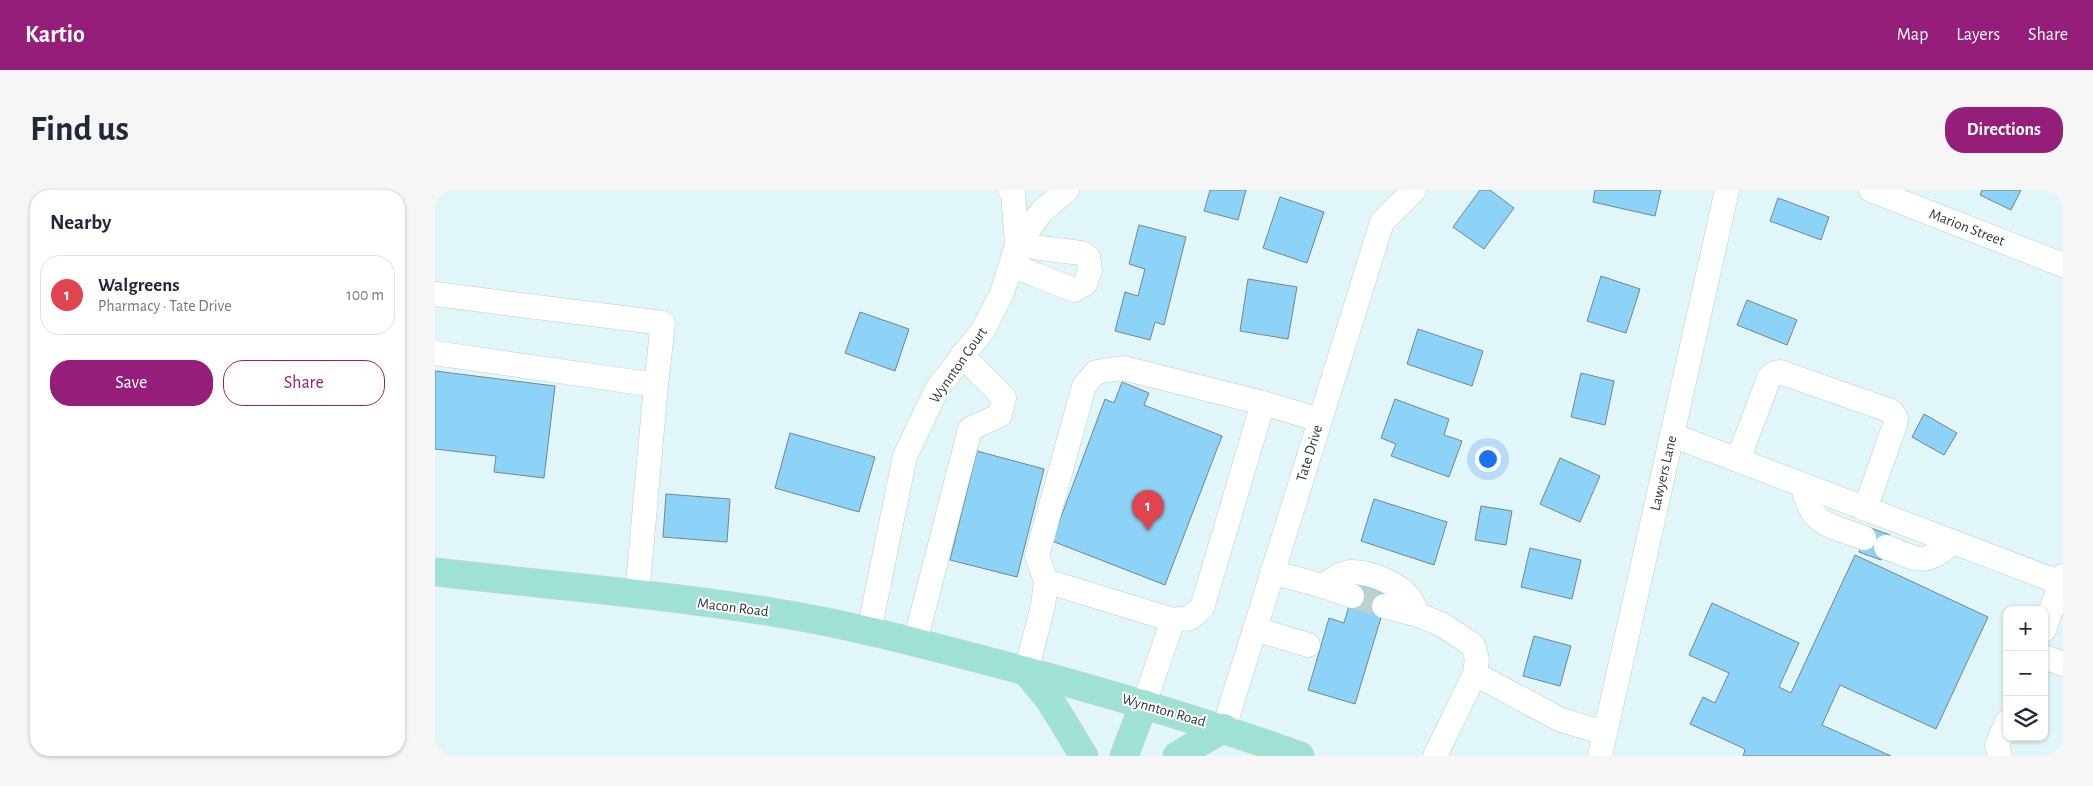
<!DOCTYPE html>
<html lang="en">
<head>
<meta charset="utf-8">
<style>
	:root { --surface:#fff; --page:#f6f6f7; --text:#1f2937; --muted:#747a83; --line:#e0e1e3; --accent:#951e7b }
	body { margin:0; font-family:"Alegreya Sans",sans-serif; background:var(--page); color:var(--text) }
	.controls { position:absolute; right:15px; bottom:15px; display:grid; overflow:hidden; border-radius:10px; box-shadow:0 1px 4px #0004 }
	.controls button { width:45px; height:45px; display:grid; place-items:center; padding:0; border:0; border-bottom:1px solid var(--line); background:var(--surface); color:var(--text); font:25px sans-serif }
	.you { position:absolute; left:1052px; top:268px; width:18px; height:18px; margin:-12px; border:4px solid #fff; border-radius:50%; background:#1a73e8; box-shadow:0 0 0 8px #1a73e833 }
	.badge { display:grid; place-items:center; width:32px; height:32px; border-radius:50%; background:var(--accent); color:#fff; font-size:16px; font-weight:700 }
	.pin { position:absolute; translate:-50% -41px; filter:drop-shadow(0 1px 2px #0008) }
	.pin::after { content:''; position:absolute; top:26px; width:18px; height:15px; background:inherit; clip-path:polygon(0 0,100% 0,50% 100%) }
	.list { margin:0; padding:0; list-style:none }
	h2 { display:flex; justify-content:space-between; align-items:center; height:65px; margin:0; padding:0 20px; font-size:21px }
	h2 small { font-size:16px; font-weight:400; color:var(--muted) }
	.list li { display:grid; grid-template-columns:32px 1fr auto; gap:15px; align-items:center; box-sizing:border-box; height:80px; margin:0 10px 10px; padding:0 10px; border:1px solid var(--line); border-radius:20px }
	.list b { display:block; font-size:19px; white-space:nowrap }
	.list p { margin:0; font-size:16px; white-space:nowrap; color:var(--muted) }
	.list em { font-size:16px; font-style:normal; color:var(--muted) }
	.actions { display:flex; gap:10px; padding:15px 20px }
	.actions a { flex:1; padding:11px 0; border:1px solid var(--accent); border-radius:20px; text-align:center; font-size:18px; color:var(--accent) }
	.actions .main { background:var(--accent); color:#fff }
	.icon { flex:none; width:28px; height:28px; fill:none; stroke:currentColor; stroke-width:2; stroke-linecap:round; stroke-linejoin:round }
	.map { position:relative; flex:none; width:1628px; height:566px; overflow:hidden; border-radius:20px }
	header { display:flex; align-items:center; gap:30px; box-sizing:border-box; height:70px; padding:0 25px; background:var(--accent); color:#fff }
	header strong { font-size:24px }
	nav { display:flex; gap:28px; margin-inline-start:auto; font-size:18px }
	.intro { display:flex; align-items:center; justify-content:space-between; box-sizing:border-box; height:120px; padding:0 30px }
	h1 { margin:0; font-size:35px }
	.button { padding:12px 22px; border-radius:20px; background:var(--accent); color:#fff; font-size:18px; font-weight:700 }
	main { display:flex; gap:30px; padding:0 30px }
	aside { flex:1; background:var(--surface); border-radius:20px; box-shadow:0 1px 4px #0004 }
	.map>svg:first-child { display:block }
	.building { fill:#8dd3f7; stroke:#75858d }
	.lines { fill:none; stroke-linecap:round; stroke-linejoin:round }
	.minor-tunnel { stroke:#bdd0d2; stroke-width:24; stroke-dasharray:24 12; stroke-linecap:butt }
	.minor-casing { stroke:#baced0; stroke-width:25 }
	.major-casing { stroke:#d1d3d3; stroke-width:29 }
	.minor { stroke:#fff; stroke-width:24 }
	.major { stroke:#9fe2d5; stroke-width:28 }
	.labels { text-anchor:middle; stroke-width:4; stroke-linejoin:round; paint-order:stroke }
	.street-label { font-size:15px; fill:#2e3637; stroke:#fff }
</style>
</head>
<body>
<header>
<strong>Kartio</strong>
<nav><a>Map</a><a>Layers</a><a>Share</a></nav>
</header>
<div class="intro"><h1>Find us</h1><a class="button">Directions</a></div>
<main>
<aside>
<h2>Nearby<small></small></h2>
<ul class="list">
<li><span class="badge" style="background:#e0444e">1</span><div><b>Walgreens</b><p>Pharmacy · Tate Drive</p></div><em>100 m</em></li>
</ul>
<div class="actions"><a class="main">Save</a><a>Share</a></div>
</aside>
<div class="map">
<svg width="1628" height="566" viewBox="0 0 1628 566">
	<rect width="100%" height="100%" fill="#e1f6f9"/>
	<!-- building -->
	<g class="building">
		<path d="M775,0h36l-8,30 -34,-9z"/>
		<path d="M1045,0h10l24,18 -30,41 -31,-22z"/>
		<path d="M1160,0h66l-6,26 -62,-14z"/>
		<path d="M1547,0h39l-10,20 -31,-15z"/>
		<path d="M845,7l44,15 -17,51 -44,-15z"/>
		<path d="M1343,8l51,19 -8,23 -51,-19z"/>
		<path d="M704,35l47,12 -22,88 -9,-3 -5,18 -35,-9 10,-39 13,4 7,-27 -16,-5z"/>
		<path d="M1166,86l39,13 -14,44 -39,-12z"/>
		<path d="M813,89l49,8 -9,52 -48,-8z"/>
		<path d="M1312,110l50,20 -10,25 -50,-20z"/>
		<path d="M425,122l49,17 -14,42 -50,-18z"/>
		<path d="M983,139l65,22 -11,35 -65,-22z"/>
		<path d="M0,181l120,15 -11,92 -50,-6 2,-16 -61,-7z"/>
		<path d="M1146,183l33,8 -9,44 -34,-8z"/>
		<path d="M687,192l27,11 -5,12 78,31 -57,149 -113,-44 53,-142 9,4z"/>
		<path d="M960,209l54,20 -5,16 18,6 -13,36 -58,-21 5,-12 -15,-6z"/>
		<path d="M1489,224l33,19 -13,22 -32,-18z"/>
		<path d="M355,243l85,24 -16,55 -84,-24z"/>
		<path d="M542,261l67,18 -27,108 -67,-17z"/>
		<path d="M1125,268l40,18 -20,46 -40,-18z"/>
		<path d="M231,304l64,5 -3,43 -64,-5z"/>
		<path d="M939,309l73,23 -13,43 -73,-24z"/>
		<path d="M1046,316l31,5 -6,34 -31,-5z"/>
		<path d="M1433,337l22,8 -9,25 -22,-8z"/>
		<path d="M1095,358l51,12 -9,39 -51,-12z"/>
		<path d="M1420,365l133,62 -52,112 -96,-44 -18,40 69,31h-148l2,-6 -2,-2 -53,-24 13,-27 12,6 14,-30 -40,-18 23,-52 87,40 -20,44 12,6z"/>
		<path d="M921,391l33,10 -34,113 -47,-14 21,-72 15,5z"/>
		<path d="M1099,446l37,10 -11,40 -37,-10z"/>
	</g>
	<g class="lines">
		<!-- minor-tunnel -->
		<path class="minor-tunnel" d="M917,406l32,10"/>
		<defs>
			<g id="minor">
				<path d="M575,0l3,3 4,52"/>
				<path d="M1436,0l192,75"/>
				<path d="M576,75l63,25 11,-6 5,-13 -2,-14 -7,-4 -64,-8"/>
				<path d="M0,104l228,29 -7,62 -221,-32"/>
				<path d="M1237,245l389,148"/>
				<path d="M1303,270l31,-82 5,-5 6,-1 111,39 5,7 -1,7 -30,84"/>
				<path d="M1368,295c8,42 25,39 61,53"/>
				<path d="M1451,357c33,13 37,20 67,-5"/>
				<path d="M837,382l51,14c8,-6 19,-13 28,-14 21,0 49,12 60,28 3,5 4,10 7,15l23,9 32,21 4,14 -2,15 -40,82"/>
				<path d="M611,391l127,39"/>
				<path d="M888,396l29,10"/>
				<path d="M202,405l19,-210"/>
				<path d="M949,416l34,9"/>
				<path d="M820,439l53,16"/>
				<path d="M1609,440l19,-54"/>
				<path d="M434,441l36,-175 32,-67 46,-59 19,-37 15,-48 25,-34 25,-21"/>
				<path d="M480,452l55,-213 30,-14 4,-17 -42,-43"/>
				<path d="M1609,467l19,7"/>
				<path d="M591,481l17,-65 3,-25 -9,-25 47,-170 12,-14 27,-4 140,35 57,17"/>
				<path d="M1040,484l86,46 44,13"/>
				<path d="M709,514l29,-84 17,-2 12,-10 61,-205"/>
				<path d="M789,538l158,-506 32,-32"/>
				<path d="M1165,566l127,-566"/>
				<path d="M1565,566l-3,-11 10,-23"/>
			</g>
			<g id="major">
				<path d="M0,382c112,13 225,22 337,40 70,11 139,29 208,47 108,28 215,59 320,97"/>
				<path d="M591,481l23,28 35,57"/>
				<path d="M689,566l20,-52"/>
				<path d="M742,566l47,-28"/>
			</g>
		</defs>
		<!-- minor casing -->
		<use href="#minor" class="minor-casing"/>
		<!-- major casing -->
		<use href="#major" class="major-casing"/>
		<!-- minor -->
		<use href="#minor" class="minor"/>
		<!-- major -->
		<use href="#major" class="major"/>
	</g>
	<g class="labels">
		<!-- street labels -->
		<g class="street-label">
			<text transform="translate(1532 37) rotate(21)" y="5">Marion Street</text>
			<text transform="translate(523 175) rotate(-55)" y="5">Wynnton Court</text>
			<text transform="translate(874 263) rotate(-73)" y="5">Tate Drive</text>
			<text transform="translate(1228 283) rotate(-77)" y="5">Lawyers Lane</text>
			<text transform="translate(298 417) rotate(7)" y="5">Macon Road</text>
			<text transform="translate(729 520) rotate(16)" y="5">Wynnton Road</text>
		</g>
	</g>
</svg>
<div class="controls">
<button>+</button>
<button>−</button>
<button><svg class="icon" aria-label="layers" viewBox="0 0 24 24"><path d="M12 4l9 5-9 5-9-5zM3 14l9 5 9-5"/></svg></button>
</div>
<div class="you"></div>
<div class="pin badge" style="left:713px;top:341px;background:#e0444e">1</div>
</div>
</main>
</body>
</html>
